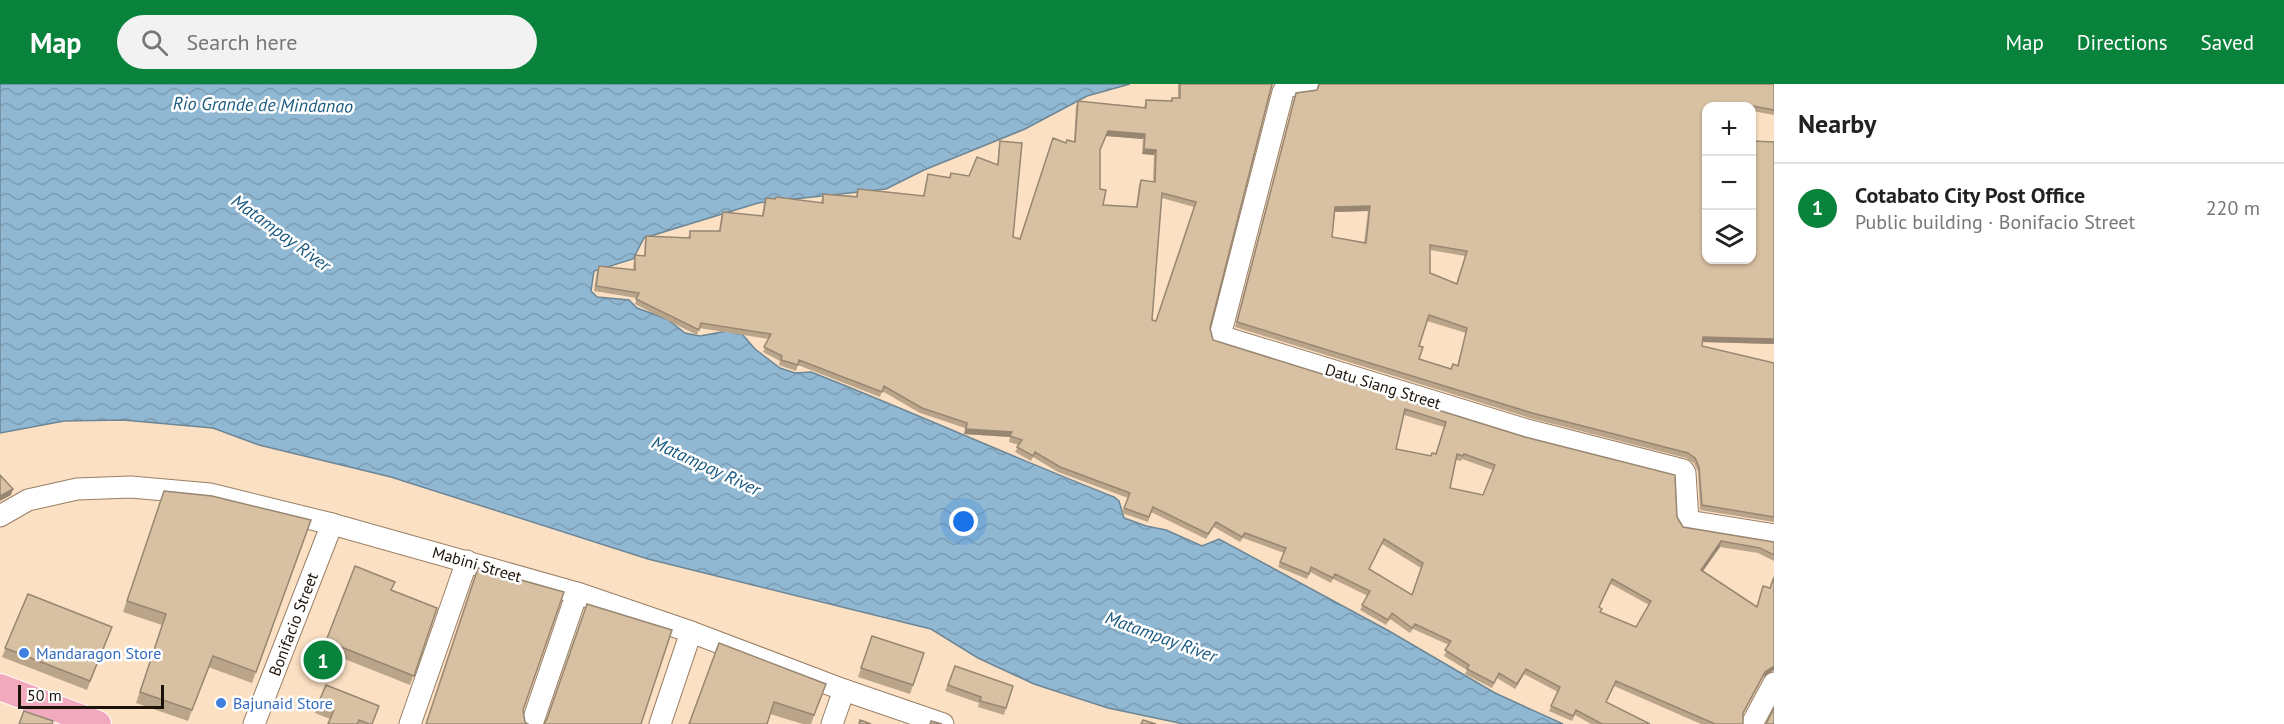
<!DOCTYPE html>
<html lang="en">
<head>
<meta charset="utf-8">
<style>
	:root { --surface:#fff; --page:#f2f2f2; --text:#222; --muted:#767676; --line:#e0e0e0; --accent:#09823b }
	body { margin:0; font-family:"PT Sans",sans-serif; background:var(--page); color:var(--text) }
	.controls { position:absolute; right:18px; top:18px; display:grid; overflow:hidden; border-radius:12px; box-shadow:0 2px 4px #0004 }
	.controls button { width:54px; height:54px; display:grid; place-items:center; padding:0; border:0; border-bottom:2px solid var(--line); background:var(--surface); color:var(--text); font:30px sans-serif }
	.scale { position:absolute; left:18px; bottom:15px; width:146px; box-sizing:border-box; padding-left:6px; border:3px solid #1b1208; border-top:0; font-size:16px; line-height:21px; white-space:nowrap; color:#1b1208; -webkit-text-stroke:4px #fff; paint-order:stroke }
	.you { position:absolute; left:964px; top:438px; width:21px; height:21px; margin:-15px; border:4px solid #fff; border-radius:50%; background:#1a73e8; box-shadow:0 0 0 9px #1a73e833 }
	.badge { display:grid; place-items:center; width:39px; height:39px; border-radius:50%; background:var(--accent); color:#fff; font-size:20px; font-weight:700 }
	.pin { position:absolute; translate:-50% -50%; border:3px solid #fff; box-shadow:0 2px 6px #0006 }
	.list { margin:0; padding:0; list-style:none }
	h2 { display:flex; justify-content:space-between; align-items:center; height:78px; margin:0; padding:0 24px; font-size:26px }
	h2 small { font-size:20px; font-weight:400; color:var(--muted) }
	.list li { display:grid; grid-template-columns:39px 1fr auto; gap:18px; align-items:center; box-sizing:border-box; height:90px; padding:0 24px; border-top:2px solid var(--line) }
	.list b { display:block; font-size:22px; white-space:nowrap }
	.list p { margin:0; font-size:20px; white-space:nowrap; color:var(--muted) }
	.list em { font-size:20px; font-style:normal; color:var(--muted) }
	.icon { flex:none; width:33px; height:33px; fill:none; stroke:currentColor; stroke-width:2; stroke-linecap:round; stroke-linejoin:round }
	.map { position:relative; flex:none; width:1774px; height:640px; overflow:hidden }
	header { display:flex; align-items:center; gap:36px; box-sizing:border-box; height:84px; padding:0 30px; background:var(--accent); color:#fff }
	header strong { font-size:28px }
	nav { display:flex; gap:33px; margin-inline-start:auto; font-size:21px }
	.search { width:420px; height:54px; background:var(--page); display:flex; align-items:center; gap:15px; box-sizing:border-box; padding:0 21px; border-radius:33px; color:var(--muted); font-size:22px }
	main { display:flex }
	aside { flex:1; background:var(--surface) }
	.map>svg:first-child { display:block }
	.water { fill:url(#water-waves); stroke:#6d8696; stroke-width:1.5 }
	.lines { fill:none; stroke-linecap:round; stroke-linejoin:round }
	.minor-casing { stroke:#987f65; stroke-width:23 }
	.major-casing { stroke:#fff; stroke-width:28 }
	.minor { stroke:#fff; stroke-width:21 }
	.major { stroke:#f1a9bd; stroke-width:26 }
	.wall { fill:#baa58b; fill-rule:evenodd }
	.shaded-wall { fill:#978671 }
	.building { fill:#d8c0a2; stroke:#978671; stroke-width:1.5; fill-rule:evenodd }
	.shop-dot { fill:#3f7fe0; stroke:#fff; stroke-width:2 }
	.labels { text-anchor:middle; stroke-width:5; stroke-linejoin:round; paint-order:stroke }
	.street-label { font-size:16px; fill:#1b1208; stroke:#fff }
	.shop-label { font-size:16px; fill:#366cbe; stroke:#fff; text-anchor:start }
	.water-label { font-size:18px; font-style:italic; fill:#1a5a80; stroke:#fff }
</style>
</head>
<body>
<header>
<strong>Map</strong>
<div class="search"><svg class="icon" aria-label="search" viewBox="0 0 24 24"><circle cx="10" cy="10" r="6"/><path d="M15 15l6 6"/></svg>Search here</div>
<nav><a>Map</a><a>Directions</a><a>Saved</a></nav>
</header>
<main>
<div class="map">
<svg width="1774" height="640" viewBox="0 0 1774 640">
	<defs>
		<pattern id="water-waves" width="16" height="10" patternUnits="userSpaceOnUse" patternTransform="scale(1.5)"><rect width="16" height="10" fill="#90b8d3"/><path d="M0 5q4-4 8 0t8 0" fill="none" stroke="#7c9db4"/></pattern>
	</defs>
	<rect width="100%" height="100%" fill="#fce0c3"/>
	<!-- water -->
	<path class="water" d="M0,0h1130l-43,12 -62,33 -101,41 -38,19 -128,14 -114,35 -11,21 -39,12 -3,20 6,6 32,3 8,8 30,11 18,14 15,3 27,-5 15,3 13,15 25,19 15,5 16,-1c102,40 201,85 303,125l5,4 5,17 22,8 20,4 36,16 17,-7 170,92 106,62 68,31h-379l-76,-16 -74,-24 -56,-26 -47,-29 -283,-70 -257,-82 -132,-32 -46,-17 -90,-8 -59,1 -64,12z"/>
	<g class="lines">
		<defs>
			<g id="minor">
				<path d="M1308,0l-21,2 -4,6 -63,244 307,94 156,40 2,3 3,48 86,14"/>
				<path d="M0,432l28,-16 49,-11 54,-2 79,7 122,30 245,69 114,39 153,58 99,34"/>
				<path d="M254,640l78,-200"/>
				<path d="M410,640l57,-163"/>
				<path d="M532,640l45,-131"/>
				<path d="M660,640l31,-92"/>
				<path d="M832,640l12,-34"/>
				<path d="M1752,640l22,-41"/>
			</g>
			<path id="major" d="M0,603l98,37"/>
		</defs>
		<!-- minor casing -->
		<use href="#minor" class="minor-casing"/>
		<!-- major casing -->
		<use href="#major" class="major-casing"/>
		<!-- minor -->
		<use href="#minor" class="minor"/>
		<!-- major -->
		<use href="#major" class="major"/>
	</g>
	<!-- wall -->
	<g class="wall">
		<path d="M1178,0h95l-1,3 -62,241 3,12 312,97 152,80 6,10 91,15v19l-16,-8 -38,-6 -17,24 53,36 14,-19 4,-11v93l-11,7 -20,37v10h-42l-87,-38 -8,16 44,22h-59l-16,-9 -3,6 -23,-10 9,-19 -34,-18 -9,15 -18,-11 -5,10 -27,-14 2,-4 -23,-14 5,-11 -36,-16 -3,4 -20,-14 -4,6 -26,-15 8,-14 -35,-17 -2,4 -21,-11 -3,7 -29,-12 6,-14 -41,-15 -3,4 -26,-15 -8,12 -55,-27 -3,10 -26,-9 6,-15 -70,-26 -25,-15 -2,4 -16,-9 4,-7 -10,-3 1,-5 -46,-3 1,-6 -45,-15 -38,-22 -2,6 -82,-32 -2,6 -17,-6 1,-4 -17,-9 6,-13 -70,-11 -2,7 -62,-31 2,-6 -43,-7 3,-20 2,-5 34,4 1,-10 1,-5 9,1 1,-15 1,-5 42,2 2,-7h29l2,-14 2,-5 39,4 2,-13 2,-5 55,5 2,-9 33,2 2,-7 65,7 5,-22 21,3 2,-4 18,3 28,-11 2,-19 1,-5 13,96 7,2 46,-96 8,-2 2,-35 2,-5 66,6 2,-7 25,1 1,-3h6zM1106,52l37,3 -1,15 12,1 -1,27 -12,-2 -2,5 -3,22 -33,-2 -3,-16v-39zM1162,114l32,9 -38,114 -4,-1zM1404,331l40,12 -8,27 -5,2 -35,-7zM1462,375l31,11 -10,25 -33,-7 6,-28 5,1zM1382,460l39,24 -9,27 -43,-26zM1611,500l38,21 -13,22 -35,-15 -2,-5z"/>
		<path d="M1774,0v31l-22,-4v-5h-45v154l67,-118v202l-72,-2v4l72,17v159l-74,-12 -2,-38 -4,-9 -8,-5 -156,-40 -295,-91 61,-234zM1368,127l-4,32 -32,-6 3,-25zM1430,166l35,6 -9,28 -26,-11zM1427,237l39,12 -9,33 -6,3 -32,-10v-13z"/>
		<path d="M164,407l147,29 -59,163 -44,-16 -20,54 -52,-18 26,-78 -39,-13z"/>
		<path d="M355,482l37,24 45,18 -27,77 -88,-35z"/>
		<path d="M28,510l84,33 -25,63 -85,-33z"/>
		<path d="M872,552l52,17 -14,41 -52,-17z"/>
		<path d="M719,559l107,41 -15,40h-8l-33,-10z"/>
		<path d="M955,582l51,42 -2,7 -26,-8 1,-4 -34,-12z"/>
		<path d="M326,601l47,39h-45l2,-5 -15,-6z"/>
	</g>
	<!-- shaded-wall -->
	<g class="shaded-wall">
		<path d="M1108,47l37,3 -2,5 -37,-3z"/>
		<path d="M1144,65l12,1 -2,5 -12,-1z"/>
		<path d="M1370,122l-2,5 -35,1 2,-5z"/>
		<path d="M1703,253l71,2v5l-73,-2z"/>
		<path d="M966,345l46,3 -2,5 -46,-3z"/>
		<path d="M13,405l-2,6 -11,6v-5z"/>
		<path d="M1721,457l-1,6 -20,28 1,-5z"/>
		<path d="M1774,582v4l-11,7 -22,41 24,-46z"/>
		<path d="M1526,585l-2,5 -9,15 2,-5z"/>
	</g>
	<!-- building -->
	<g class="building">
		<path d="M1180,0h92l-62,244 3,12 312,97 150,38 2,42 6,10 91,15v13l-14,-7 -39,-7 -20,29 56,37 6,-21 7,2 4,-11v89l-9,6 -22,41v11h-28l-99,-43 -10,21 44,22h-48l-26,-14 -3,6 -22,-10 9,-19 -34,-18 -9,15 -18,-11 -5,10 -27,-14 2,-4 -24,-15 6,-9 -36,-17 -3,4 -20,-15 -4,7 -26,-15 8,-14 -35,-17 -2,4 -22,-11 -2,7 -29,-12 6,-14 -41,-15 -3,4 -26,-15 -8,12 -55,-27 -4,10 -25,-9 6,-15 -70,-26 -25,-15 -2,4 -16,-9 5,-7 -12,-4 2,-4 -46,-3 1,-6 -45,-15 -38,-22 -2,6 -83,-32 -1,5 -17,-5 1,-4 -18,-9 7,-13 -70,-11 -2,7 -63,-31 3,-6 -43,-7 3,-20 36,4v-15l10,1 1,-20 44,2v-7h30l3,-19 40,4 3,-18 9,1 1,-2 47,6v-9l34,3 1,-8 66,7 4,-22 22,4 1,-5 18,3 8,-19 21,8 2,-24 22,2 -9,94 7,2 33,-101 13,5 1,-3 8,2 3,-41 68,7v-8l26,1v-3h8zM1108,47l37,3 -1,15 12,1 -1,32 -14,-2 -4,27 -34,-2 3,-15 -6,-1v-39zM1162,109l34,9 -40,119 -4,-1zM1405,325l41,13 -10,32 -4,-1 -1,3 -35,-7zM1457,370l6,2 1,-2 31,11 -12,30 -33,-7zM1384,455l39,24 -11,32 -43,-26zM1612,495l39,22 -15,26 -36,-15 2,-3 -3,-2z"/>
		<path d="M1319,0h455v26l-33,-6v2h-34v154h45v-119l22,1v197l-71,-2 -1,9 72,17v154l-72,-12 -3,-38 -4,-9 -7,-5 -156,-40 -295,-91 59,-229 21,-3zM1370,122l-4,37 -34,-6 3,-30zM1430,161l37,6 -10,33 -27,-11zM1429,231l38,13 -9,38 -5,-2 -2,5 -32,-10 4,-12 -4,-1z"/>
		<path d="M0,391l13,14 -13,7z"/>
		<path d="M164,407l48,5 99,24 -55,152 -43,-16 -21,54 -52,-18 26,-78 -39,-13z"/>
		<path d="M355,482l40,16 -4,8 46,18 -23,68 -88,-35z"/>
		<path d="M478,484l86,24 -41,118 2,12 3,2h-102z"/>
		<path d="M28,510l84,33 -22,54 -85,-33z"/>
		<path d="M587,520l85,26 -31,94h-97l3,-5z"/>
		<path d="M872,552l52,17 -11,32 -52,-17z"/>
		<path d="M719,559l107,41 -12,31 -40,-13 -7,22h-78z"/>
		<path d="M955,582l58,20 -7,22 -26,-7 1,-4 -33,-12z"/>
		<path d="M326,601l53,21 -7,18h-3l-10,-4 -2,4h-29l6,-14 -16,-6z"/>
		<path d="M1774,624v16h-8z"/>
		<path d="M24,627l29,10 -1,3h-33z"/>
		<path d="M860,636l11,4h-12z"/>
		<path d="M1143,636l13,4h-15z"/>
		<path d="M931,637l11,3h-12z"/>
	</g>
	<!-- markers -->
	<g class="shop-dot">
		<circle cx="24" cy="569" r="6"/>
		<circle cx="221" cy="619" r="6"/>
	</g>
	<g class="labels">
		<!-- street labels -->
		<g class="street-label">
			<text transform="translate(1383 302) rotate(17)" y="6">Datu Siang Street</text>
			<text transform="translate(477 480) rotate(16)" y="6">Mabini Street</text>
			<text transform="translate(293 540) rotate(-69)" y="6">Bonifacio Street</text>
		</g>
		<!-- shop labels -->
		<g class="shop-label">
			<text x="36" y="575">Mandaragon Store</text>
			<text x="233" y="625">Bajunaid Store</text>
		</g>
		<!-- water labels -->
		<g class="water-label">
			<text transform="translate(263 21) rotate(1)" y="6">Rio Grande de Mindanao</text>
			<text transform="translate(281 149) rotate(36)" y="6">Matampay River</text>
			<text transform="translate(706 382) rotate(25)" y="6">Matampay River</text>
			<text transform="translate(1161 553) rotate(20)" y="6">Matampay River</text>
		</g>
	</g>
</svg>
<div class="controls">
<button>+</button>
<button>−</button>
<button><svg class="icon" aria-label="layers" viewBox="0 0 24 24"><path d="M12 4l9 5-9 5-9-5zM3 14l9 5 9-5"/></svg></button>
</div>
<div class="scale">50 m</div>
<div class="you"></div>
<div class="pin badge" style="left:323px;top:576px">1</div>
</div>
<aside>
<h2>Nearby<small></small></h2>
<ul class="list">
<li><span class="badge">1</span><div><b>Cotabato City Post Office</b><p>Public building · Bonifacio Street</p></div><em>220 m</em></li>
</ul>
</aside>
</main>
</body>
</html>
